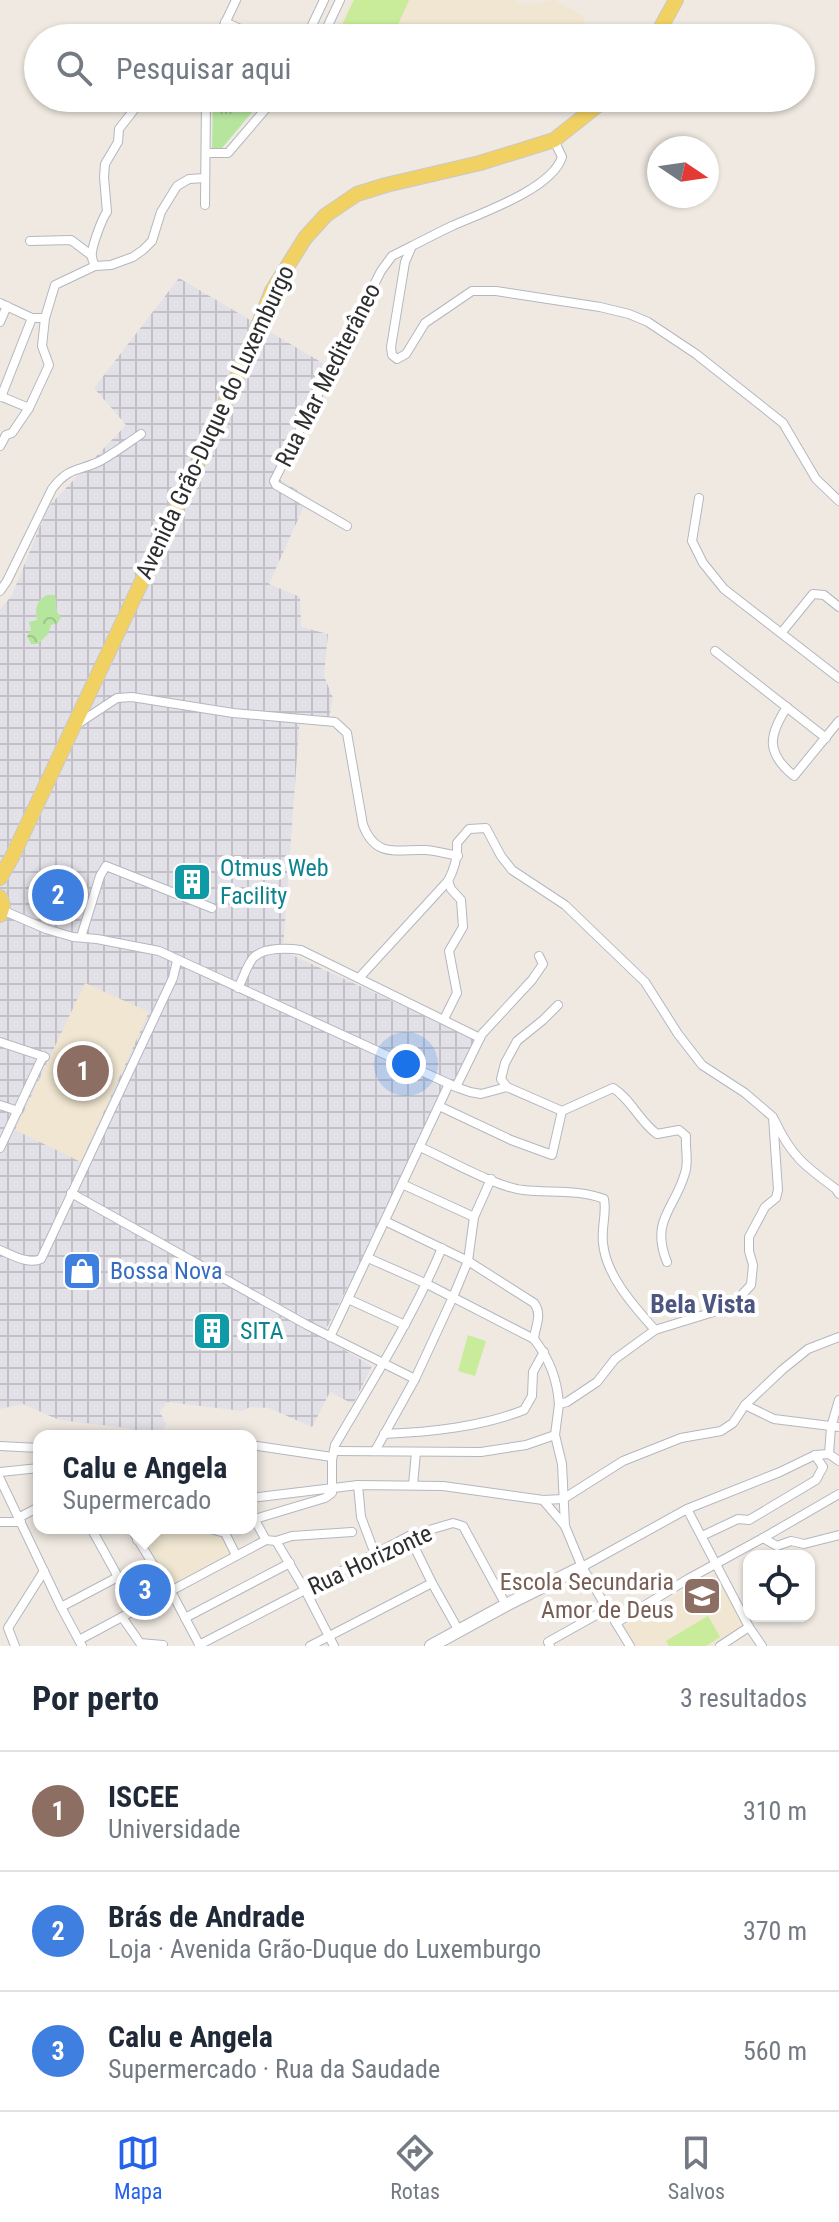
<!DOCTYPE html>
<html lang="pt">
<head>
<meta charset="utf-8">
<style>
	:root { --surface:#fff; --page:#f2f2f3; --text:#1f2937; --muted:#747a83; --line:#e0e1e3; --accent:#2563eb }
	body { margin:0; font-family:"Roboto Condensed",sans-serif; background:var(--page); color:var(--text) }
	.controls { position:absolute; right:24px; bottom:24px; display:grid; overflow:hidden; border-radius:16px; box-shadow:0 2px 6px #0004 }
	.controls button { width:72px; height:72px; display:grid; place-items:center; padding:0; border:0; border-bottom:2px solid var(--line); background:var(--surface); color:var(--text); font:40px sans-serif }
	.compass { position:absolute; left:647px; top:136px; width:72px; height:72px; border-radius:50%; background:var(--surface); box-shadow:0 2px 6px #0004; rotate:103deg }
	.you { position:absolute; left:406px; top:1064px; width:28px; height:28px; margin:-20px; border:6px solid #fff; border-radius:50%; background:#1a73e8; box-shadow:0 0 0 12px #1a73e833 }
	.badge { display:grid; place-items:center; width:52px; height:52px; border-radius:50%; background:var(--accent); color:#fff; font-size:26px; font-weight:700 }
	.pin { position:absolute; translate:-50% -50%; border:4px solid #fff; box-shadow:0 2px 8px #0006 }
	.popup { position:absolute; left:33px; top:1430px; width:224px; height:104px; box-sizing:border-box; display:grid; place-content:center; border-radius:16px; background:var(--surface); filter:drop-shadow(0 2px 6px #0005); font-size:26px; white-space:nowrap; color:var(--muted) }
	.popup b { font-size:30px; color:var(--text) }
	.popup::after { content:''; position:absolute; left:50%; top:100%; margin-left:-16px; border:16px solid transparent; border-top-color:var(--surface) }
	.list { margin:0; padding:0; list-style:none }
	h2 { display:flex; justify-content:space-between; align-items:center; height:104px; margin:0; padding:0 32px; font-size:34px }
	h2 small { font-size:26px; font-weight:400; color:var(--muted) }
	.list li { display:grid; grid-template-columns:52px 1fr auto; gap:24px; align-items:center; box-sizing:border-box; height:120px; padding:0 32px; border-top:2px solid var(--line) }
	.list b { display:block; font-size:30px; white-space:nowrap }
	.list p { margin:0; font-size:26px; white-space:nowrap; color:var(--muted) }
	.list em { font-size:26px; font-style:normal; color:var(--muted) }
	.icon { flex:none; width:44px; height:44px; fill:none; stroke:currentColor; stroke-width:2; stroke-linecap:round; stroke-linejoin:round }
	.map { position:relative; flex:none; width:839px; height:1646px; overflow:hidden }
	.search { position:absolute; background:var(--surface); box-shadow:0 2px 6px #0004; left:24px; right:24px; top:24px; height:88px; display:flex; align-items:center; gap:20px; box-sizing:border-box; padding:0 28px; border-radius:44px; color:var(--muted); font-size:30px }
	.sheet { height:464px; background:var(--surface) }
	nav { display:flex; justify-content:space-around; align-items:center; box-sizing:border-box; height:112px; border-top:2px solid var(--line); background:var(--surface); font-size:22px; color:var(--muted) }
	nav a { display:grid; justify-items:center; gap:4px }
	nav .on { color:var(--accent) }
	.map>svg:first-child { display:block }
	.industrial { fill:url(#industrial-grid) }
	.education { fill:#f0e6d1 }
	.grass { fill:url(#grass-tufts) }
	.forest { fill:url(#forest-crowns) }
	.pitch { fill:#c9ec9a }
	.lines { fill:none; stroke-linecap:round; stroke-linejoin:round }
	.street-casing { stroke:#b4b7c1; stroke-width:10 }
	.secondary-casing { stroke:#b4b7c1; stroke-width:14 }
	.primary-casing { stroke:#c9c9c9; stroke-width:16 }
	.street { stroke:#fff; stroke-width:8 }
	.secondary { stroke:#fff; stroke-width:12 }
	.primary { stroke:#f2d163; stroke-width:14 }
	.labels { text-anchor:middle; stroke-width:8; stroke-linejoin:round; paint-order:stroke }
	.street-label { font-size:24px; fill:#2e2e2e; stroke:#fff }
	.culture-label { font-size:24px; fill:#0d838f; stroke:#fff; text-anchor:start }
	.shop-label { font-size:24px; fill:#366cbe; stroke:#fff; text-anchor:start }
	.education-label { font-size:24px; fill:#785e54; stroke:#fff; text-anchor:end }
	.neighbourhood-label { font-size:26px; font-weight:bold; fill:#4d5680; stroke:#fff }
</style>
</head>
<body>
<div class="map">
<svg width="839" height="1646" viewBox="0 0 839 1646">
	<defs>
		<pattern id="industrial-grid" width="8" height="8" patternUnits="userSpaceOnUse" patternTransform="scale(2)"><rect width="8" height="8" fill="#e3e1e8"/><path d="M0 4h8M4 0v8" fill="none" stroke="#c3c1c7"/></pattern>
		<pattern id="grass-tufts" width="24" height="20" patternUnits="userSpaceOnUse" patternTransform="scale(2)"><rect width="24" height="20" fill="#b6e59e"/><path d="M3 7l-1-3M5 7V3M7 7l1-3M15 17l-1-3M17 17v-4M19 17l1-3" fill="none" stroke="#9dc588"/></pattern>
		<pattern id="forest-crowns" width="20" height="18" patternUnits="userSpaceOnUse" patternTransform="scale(2)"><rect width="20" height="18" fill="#b6e59e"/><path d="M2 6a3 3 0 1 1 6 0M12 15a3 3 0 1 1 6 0" fill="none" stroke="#9dc588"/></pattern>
	</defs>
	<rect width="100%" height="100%" fill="#efe9e1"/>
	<!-- industrial -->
	<path class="industrial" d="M179,278l157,93 -57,108 29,18 -39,87 31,13 1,30 27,7 -4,42 9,22 -4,19 -29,-1 -17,233 9,6 183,84 -153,298 50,29 -19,38 -23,-12 -18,35 -43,-19 -19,-1 -8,4 -75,-9 -7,10 6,12 -1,3 -5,9h-9l-23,-8 -69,-8 -36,-16 -23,5v-799l12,-15 36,-88 78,-82 -32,-37z"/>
	<!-- education -->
	<g class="education">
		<path d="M352,0h162l11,5 29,-5 31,17 -4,21h-248z"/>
		<path d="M85,983l64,29 -68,150 -66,-32z"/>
		<path d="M169,1528h22l30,8 11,18 -61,32 -25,-45z"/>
		<path d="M717,1572l27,53 -32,21h-77l-12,-20z"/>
	</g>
	<!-- grass -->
	<path class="grass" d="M213,98h26l5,2 6,-2 10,5 -38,45h-10z"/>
	<!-- forest -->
	<path class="forest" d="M47,595h8l2,17 4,5 -3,6 -7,2 -3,9 -10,10h-7l-4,-8 4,-6 -2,-8 8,-2c-2,-11 -1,-20 10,-25z"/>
	<!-- pitch -->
	<g class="pitch">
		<path d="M354,0h55l-17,38h-56z"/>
		<path d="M468,1335l18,6 -11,35 -17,-5z"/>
		<path d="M708,1616l12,21 -14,9h-37l-3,-5z"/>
	</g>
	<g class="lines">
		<defs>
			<g id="street">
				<path d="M225,22l35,16"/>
				<path d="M218,38l18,-38"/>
				<path d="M306,38l18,-38"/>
				<path d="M322,38l18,-38"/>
				<path d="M554,140l8,17c-10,32 -81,56 -110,69 -13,6 -26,13 -40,20l-7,16 -14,85 1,8 5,4 9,-5 19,-31 47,-32h24l104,16 29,7 19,8 48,32 87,69 33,56 23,22"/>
				<path d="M206,153h22l47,-55"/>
				<path d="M205,205l1,-107"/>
				<path d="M30,241l41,-1 20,15"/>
				<path d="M95,266c-2,-4 -4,-9 -3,-14 1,-8 10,-34 15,-40l-3,-35 1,-13 13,-22 1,-13 24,-31"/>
				<path d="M0,303l32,15h13l10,-33 40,-19 16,-1 22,-8 10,-7 9,-9 9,-29 16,-26 12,-7 16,-1"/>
				<path d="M0,322l7,-16"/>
				<path d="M0,396l29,12"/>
				<path d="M1,397l31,-79"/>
				<path d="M0,446l6,-11 6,-2 17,-25 20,-43 -7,-19 3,-28"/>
				<path d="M699,498l-7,43 11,22 21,26 115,89"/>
				<path d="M347,526l-71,-41 -2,-4 107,-210 11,-15 20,-10"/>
				<path d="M0,591l7,-10 45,-92c18,-24 28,-17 50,-29 14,-8 26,-17 39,-26"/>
				<path d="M782,632l31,-38 11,1 15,12"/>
				<path d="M715,651l111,87"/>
				<path d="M787,707c-19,29 -21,46 7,69l45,-55"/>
				<path d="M79,723l38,-25 15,-1 101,16 102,9 12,11 16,92c13,34 34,24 63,25 11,1 22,4 32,6"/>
				<path d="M2,910l44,19 27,8 24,2 62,12 297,136 26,-53 50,-54 11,-16 -4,-8"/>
				<path d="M81,937l19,-61 6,-10 106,42"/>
				<path d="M359,978l89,-97"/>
				<path d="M238,988c5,-9 9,-24 16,-31 11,-10 34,-9 47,-7l179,88"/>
				<path d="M444,1019l13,-26 -8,-42 14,-24 -2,-27 -10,-11 -3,-8c7,-13 10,-24 9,-38l12,-14 17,-1 15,28 11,14 53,35 80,77 33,52 24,31 43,28 28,24 5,73 -2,8 -11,9 -16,30v14l4,14 -2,20 -13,14 -18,11 -65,20 -40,29 -18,23 -30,20 -8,2 -4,31 7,29 3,62 17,41 48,79"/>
				<path d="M0,1042l45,15"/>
				<path d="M456,1087l14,5 11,2 26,-7 55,24 51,-23c18,11 26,33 44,46l22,-4 7,6c-1,11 3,27 -1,37 -10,36 -35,47 -18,89"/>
				<path d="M507,1087l-6,-8 4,-16 12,-22 26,-21 15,-15"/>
				<path d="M0,1105l18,6"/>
				<path d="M439,1106l72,34 41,15 10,-44"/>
				<path d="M775,1121c16,35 31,46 61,68l3,5"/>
				<path d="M420,1147c27,12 76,40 103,43 27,3 55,-1 81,9 3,14 -3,29 -1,44 3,33 31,63 52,87"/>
				<path d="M0,1148l43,-92"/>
				<path d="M402,1184l72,33"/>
				<path d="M71,1193l236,132 108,54"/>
				<path d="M385,1221l83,40 66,42c9,12 1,23 0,36"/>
				<path d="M0,1250c12,5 29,15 41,9l132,-281 4,-17"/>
				<path d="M368,1258l59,26 107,55c16,21 23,40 25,65"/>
				<path d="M348,1299l57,26"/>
				<path d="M330,1337l119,-253"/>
				<path d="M745,1405l29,14 65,8"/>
				<path d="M384,1434c47,-2 96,-7 140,-24l8,-14 1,-24 11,-20"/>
				<path d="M251,1445l81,12"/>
				<path d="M0,1446l39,2"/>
				<path d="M334,1451l147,1 45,-7 29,-10"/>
				<path d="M375,1451l40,-72 38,-82 15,-36 6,-44 17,-38"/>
				<path d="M829,1454l2,-27 8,-27"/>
				<path d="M0,1472l39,-4"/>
				<path d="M0,1479l61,128 21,39"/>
				<path d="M358,1485l3,32 14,37"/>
				<path d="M413,1485l3,-33"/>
				<path d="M251,1498l107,-13 85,1 100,14 20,-1 60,-38 58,-23 40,-7 12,-8 12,-18 37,-35 26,-21 31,-12"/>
				<path d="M543,1500l22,26"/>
				<path d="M687,1509l62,118 13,19"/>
				<path d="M251,1513l15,27 10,1 29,49 29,56"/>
				<path d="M18,1518l21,-11"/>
				<path d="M255,1519l70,-21 7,-5v-33l3,-15c38,-65 78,-128 107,-197"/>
				<path d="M0,1522h21"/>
				<path d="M131,1528l38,63 5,6 26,49"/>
				<path d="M207,1528l18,5 11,22"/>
				<path d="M409,1536l23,47 27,48"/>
				<path d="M702,1536l36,-17 11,1 67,-40 7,-13 -8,-12"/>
				<path d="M763,1538l76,-44"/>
				<path d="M137,1540l23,-12"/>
				<path d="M276,1541l16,-5 60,-4"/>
				<path d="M582,1567l105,-58 93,-37 35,-17 14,-1 10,7"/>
				<path d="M61,1607l55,-29 1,-3 -26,-47"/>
				<path d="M122,1617l18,26 23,2"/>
				<path d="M185,1618l105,-55"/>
				<path d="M616,1623l72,-44 75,-41 14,8 14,-5 13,3 35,-9"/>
				<path d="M79,1640l187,-100"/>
				<path d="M199,1645l210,-109 44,-13 10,3 43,79"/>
				<path d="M15,1646l-7,-18 36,-57"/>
				<path d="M310,1646l122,-63"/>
				<path d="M550,1646l-2,-4 59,-33"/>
				<path d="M720,1646l29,-19"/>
			</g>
			<path id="secondary" d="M431,1646l75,-41 76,-38"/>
			<g id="primary">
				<path d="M655,38l21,-38"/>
				<path d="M0,878l12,-21 194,-412 35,-77 31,-77 33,-53 21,-23 31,-21 29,-9 94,-22 74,-23 53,-42"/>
				<path d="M0,897l3,8 -3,10"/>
			</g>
		</defs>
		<!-- street casing -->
		<use href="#street" class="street-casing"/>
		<!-- secondary casing -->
		<use href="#secondary" class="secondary-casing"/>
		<!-- primary casing -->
		<use href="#primary" class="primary-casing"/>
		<!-- street -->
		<use href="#street" class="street"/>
		<!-- secondary -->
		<use href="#secondary" class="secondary"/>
		<!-- primary -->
		<use href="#primary" class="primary"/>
	</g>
	<!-- icons -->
	<defs>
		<symbol id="building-square" viewBox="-11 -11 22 22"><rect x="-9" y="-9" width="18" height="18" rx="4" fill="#0f9aa8" stroke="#fff"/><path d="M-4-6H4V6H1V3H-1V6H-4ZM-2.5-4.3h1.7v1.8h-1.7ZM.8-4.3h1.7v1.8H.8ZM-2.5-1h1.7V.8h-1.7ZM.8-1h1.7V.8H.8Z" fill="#fff"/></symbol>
		<symbol id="shop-square" viewBox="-11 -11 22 22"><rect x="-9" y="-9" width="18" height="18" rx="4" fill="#3f7fe0" stroke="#fff"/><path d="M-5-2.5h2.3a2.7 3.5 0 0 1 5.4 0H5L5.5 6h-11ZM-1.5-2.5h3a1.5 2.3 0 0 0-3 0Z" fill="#fff"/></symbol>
		<symbol id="school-square" viewBox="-11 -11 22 22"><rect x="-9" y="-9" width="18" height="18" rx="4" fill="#8d6e63" stroke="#fff"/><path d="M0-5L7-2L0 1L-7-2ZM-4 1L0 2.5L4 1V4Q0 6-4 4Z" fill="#fff"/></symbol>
	</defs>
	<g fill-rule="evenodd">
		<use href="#building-square" x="170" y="860" width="44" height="44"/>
		<use href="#shop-square" x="60" y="1249" width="44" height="44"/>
		<use href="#building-square" x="190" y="1309" width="44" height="44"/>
		<use href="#school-square" x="680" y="1574" width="44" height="44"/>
	</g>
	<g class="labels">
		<!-- street labels -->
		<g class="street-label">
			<text transform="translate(328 375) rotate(-63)" y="8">Rua Mar Mediterâneo</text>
			<text transform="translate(215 422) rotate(-65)" y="8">Avenida Grão-Duque do Luxemburgo</text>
			<text transform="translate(370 1560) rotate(-25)" y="8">Rua Horizonte</text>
		</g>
		<!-- culture labels -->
		<g class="culture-label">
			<text x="220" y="876">Otmus Web<tspan x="220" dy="28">Facility</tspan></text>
			<text x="240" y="1339">SITA</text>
		</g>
		<!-- shop labels -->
		<g class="shop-label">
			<text x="110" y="1279">Bossa Nova</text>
		</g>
		<!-- education labels -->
		<g class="education-label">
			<text x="674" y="1590">Escola Secundaria<tspan x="674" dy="28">Amor de Deus</tspan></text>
		</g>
		<!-- neighbourhood labels -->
		<g class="neighbourhood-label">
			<text x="703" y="1313">Bela Vista</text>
		</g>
	</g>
</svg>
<div class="controls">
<button><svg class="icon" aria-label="locate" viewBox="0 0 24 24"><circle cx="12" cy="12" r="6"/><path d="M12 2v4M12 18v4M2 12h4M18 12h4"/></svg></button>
</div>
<svg class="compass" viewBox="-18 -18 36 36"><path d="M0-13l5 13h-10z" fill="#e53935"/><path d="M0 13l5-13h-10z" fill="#747a83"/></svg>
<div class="you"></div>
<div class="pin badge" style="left:83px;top:1071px;background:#8d6e63">1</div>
<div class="pin badge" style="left:58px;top:895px;background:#3f7fe0">2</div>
<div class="pin badge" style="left:145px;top:1590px;background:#3f7fe0">3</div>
<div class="popup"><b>Calu e Angela</b>Supermercado</div>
<div class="search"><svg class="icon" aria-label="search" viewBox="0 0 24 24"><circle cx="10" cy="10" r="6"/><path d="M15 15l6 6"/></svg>Pesquisar aqui</div>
</div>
<section class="sheet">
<h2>Por perto<small>3 resultados</small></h2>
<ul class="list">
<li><span class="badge" style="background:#8d6e63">1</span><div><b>ISCEE</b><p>Universidade</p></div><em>310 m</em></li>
<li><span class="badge" style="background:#3f7fe0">2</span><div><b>Brás de Andrade</b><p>Loja · Avenida Grão-Duque do Luxemburgo</p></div><em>370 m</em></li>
<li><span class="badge" style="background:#3f7fe0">3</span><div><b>Calu e Angela</b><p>Supermercado · Rua da Saudade</p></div><em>560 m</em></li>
</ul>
</section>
<nav>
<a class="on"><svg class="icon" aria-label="map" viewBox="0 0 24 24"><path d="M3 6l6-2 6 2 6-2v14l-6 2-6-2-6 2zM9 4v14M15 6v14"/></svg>Mapa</a>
<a><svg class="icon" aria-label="directions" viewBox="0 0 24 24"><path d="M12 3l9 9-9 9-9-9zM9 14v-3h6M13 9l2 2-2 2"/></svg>Rotas</a>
<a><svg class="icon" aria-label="saved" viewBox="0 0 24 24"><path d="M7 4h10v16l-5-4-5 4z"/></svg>Salvos</a>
</nav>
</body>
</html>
